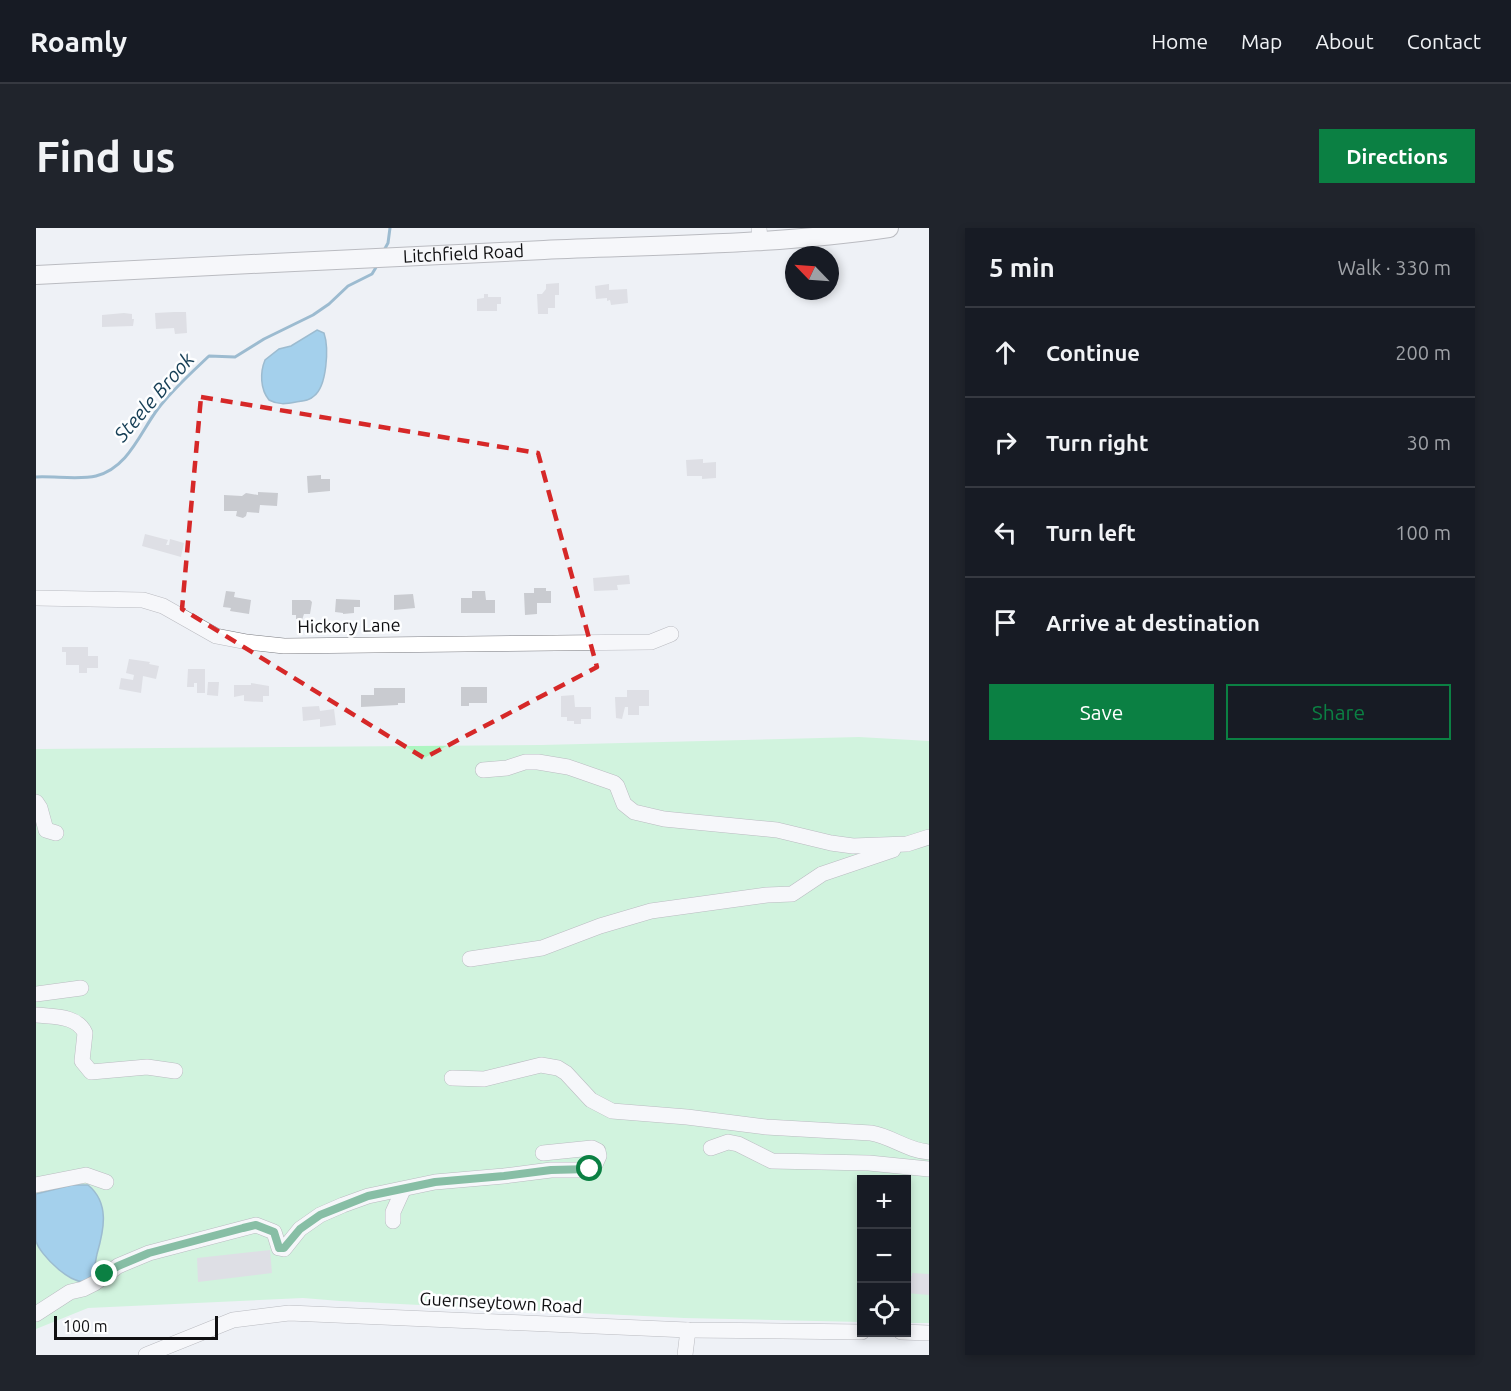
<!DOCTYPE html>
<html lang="en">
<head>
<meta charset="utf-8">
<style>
	:root { --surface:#171b24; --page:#20242c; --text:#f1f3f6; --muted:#9ea1a6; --line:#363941; --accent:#0b8043 }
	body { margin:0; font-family:Ubuntu,sans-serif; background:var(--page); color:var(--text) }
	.controls { position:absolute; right:18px; bottom:18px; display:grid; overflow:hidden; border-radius:0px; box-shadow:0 3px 9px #0003 }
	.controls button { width:54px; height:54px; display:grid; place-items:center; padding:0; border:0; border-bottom:2px solid var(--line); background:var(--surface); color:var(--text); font:30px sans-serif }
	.compass { position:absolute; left:749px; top:18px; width:54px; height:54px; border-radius:50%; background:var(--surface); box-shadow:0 3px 9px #0003; rotate:295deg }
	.scale { position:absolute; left:18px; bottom:15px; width:164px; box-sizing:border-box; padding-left:6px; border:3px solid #101012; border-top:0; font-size:16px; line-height:21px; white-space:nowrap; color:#101012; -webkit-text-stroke:4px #fdfeff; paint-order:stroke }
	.stop { position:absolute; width:18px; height:18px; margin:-14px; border:4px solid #0b8043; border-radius:50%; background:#fff }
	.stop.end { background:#0b8043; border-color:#fff; box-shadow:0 2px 6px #0008 }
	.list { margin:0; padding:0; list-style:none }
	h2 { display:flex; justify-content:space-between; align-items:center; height:78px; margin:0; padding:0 24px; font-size:26px }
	h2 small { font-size:20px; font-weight:400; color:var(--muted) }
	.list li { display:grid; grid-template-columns:39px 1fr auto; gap:18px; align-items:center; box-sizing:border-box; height:90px; padding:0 24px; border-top:2px solid var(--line) }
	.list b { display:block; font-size:22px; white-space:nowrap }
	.list em { font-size:20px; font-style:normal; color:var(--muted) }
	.actions { display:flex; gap:12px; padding:18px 24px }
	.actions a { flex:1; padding:14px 0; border:2px solid var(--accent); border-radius:0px; text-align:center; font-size:21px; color:var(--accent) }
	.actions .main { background:var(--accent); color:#fff }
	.icon { flex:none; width:33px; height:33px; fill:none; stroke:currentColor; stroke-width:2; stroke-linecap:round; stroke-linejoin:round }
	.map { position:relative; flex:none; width:893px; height:1127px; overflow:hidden; border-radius:0px }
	header { display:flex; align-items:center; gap:36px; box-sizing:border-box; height:84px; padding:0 30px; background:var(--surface); border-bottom:2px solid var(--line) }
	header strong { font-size:28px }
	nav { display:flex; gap:33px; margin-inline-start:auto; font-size:21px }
	.intro { display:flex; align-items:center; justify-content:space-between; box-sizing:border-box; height:144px; padding:0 36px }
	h1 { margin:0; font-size:42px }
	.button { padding:15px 27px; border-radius:0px; background:var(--accent); color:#fff; font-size:21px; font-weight:700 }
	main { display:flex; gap:36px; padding:0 36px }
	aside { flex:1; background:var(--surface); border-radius:0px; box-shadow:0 3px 9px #0003 }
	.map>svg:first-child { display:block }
	.green { fill:#adf6c1 }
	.water { fill:#49a9df; stroke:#387ba2; stroke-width:1.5 }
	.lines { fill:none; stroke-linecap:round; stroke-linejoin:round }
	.stream { stroke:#387ba2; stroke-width:3 }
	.building { fill:#c9cbd0 }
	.minor-casing { stroke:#7a7b80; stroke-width:16 }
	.major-casing { stroke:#7a7b80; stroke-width:20 }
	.minor { stroke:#fff; stroke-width:15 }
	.major { stroke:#fff; stroke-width:18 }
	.route { stroke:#0b8043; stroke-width:8 }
	.marked { fill:none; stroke:#d62828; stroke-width:4.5; stroke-dasharray:12 8; stroke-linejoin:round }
	.labels { text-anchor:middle; stroke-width:5; stroke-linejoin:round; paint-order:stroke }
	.street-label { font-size:18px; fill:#101012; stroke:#fdfeff }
	.water-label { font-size:20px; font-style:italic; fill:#153e55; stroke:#fdfeff }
</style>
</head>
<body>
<header>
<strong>Roamly</strong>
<nav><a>Home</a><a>Map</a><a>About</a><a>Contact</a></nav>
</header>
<div class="intro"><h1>Find us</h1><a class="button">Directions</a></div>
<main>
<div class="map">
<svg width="893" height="1127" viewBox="0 0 893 1127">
	<rect width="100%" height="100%" fill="#eef1f6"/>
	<!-- green -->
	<path class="green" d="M823,509l70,4v582h-22l-1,-143h-44l-1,142 -177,-4 -344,-17 -37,-3 -215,10 -52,21v-580l505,-4z"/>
	<!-- water -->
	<g class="water">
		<path d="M281,102l7,3c5,15 3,53 -10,63 -5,5 -11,5 -18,6 -10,2 -18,3 -27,-2 -9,-11 -9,-28 -4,-40l14,-11 12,-3z"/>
		<path d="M36,957h16c22,18 16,45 9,69 -2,8 -2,20 -9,26 -14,9 -49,-26 -52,-39 0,-14 0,-33 0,-47z"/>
	</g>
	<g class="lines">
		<!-- stream -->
		<g class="stream">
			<path d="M347,24l5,-9 2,-15"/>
			<path d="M0,249c18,-1 44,3 60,-1 32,-8 44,-43 61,-66 15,-20 34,-37 52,-54l26,1 29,-18 49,-24 16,-11 19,-18 24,-12 6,-10"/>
		</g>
	</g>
	<!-- building -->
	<g class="building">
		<path d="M523,55v12h-4v13h-7v6h-10l-1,-20h5l4,-5v-5z"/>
		<path d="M573,56v6l18,-1 1,14 -17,2 -1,-5 -3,1v-3l-11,1 -1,-13z"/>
		<path d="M448,66h4v3h13v7h-4v7h-20v-12l7,-1z"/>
		<path d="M138,84h12l1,21 -12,1 -1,-6 -18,1 -1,-16z"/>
		<path d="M88,85l8,1v5h2l-1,7 -31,1v-12z"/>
		<path d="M667,231v4l13,-1v16l-14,1v-3h-15l-1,-16z"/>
		<path d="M285,247v4h9v12l-22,2 -1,-17z"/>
		<path d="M222,264l20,1 -1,13 -17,-1 -1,8 -12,-1 -1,4 -3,2 -7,-2 1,-5h-13v-16l18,1 4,-3 12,2z"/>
		<path d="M109,306l23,6 -2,5h3l1,-6 14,4 -3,14 -39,-11z"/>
		<path d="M593,347l1,9 -13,1 1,5 -24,1 -1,-13z"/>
		<path d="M498,360h12v3h5v12h-14v11l-12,1 -1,-22h10z"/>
		<path d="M190,363l9,1 -1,5 17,3 -2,14 -19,-3 1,-3 -8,-1z"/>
		<path d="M436,363h13l1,9h9v13h-34v-15h11z"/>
		<path d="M377,366l2,14 -21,2v-15z"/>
		<path d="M300,371l24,1v7h-6v6l-11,1v-1l-8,-1z"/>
		<path d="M256,372h18l2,2 -2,12h-6l-2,6 -6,-1v-4h-4z"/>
		<path d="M26,419h26v9h10v12h-11v5h-8v-8h-13v-13h-4z"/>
		<path d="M93,431l21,3 -1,2 10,2 -3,13 -13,-3 -2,17 -22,-4 2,-11 12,2 1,-5 -8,-2z"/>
		<path d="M152,441h17v24h-8v-10h-3v4h-7z"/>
		<path d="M172,454h11l-1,14 -11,-1z"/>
		<path d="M215,455l18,3v10h-6v6l-19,-1v-6l-10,2v-12h17z"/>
		<path d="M425,459h26v16h-18v3h-8z"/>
		<path d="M338,460h31v15h-7v2l-37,2v-12h13z"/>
		<path d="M591,462h22v16h-10v9h-11v-8h-3l-3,12 -6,-1 -1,-21h12z"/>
		<path d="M538,467l1,12h16v12h-10v5h-7v-3h-7v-4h-6v-21z"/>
		<path d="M283,478l1,5 14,-2 2,16 -16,2v-8l-17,2 -1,-14z"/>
		<path d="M234,1022l2,23 -74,9 -1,-24z"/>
		<path d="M876,1045l17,1v21l-23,-2v-17h6z"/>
	</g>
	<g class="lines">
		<defs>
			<g id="minor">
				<path d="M723,0l1,12"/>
				<path d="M0,370l107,2 20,6 53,30 31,6 37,4 367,-4 20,-8"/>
				<path d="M447,542l24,-2 18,-6h13l30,5 46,16 3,3 7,18 10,8 30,7 113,11 54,13 22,3 54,-2 22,-7"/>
				<path d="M0,574l4,6 6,22 10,3"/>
				<path d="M434,731l72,-11 58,-22 51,-15 116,-16 25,-1 30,-20 71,-24"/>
				<path d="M0,766l45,-6"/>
				<path d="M0,787c17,2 41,0 49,18l-3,28 9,11 56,-5 28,4"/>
				<path d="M416,850l32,1 57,-14 17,3 8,5 25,27 21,11 75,6 79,10 105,6c20,3 37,18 58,19"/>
				<path d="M675,920l17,-6 10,2 34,17 97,2 60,6"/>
				<path d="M0,957l50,-10 20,7"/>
				<path d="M357,993v-9l10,-22"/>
				<path d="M0,1086l34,-22 13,-3 12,-6 23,-17 31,-13 107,-28 18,7 5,16 5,1 16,-20 20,-14 23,-10 25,-9 67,-14 69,-6 47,-6h34l9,-3 5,-11 -1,-5 -6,-3 -49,5"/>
				<path d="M865,1104l28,1"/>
				<path d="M110,1127l87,-35 56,-7 399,17 174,2"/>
				<path d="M649,1127l3,-25"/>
			</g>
			<g id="major">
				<path id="s1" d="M0,47c169,-9 339,-17 508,-25 115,-5 231,-5 345,-22"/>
			</g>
		</defs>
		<!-- minor casing -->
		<use href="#minor" class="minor-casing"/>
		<!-- major casing -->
		<use href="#major" class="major-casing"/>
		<!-- minor -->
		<use href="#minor" class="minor"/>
		<!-- major -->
		<use href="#major" class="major"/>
	</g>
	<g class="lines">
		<!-- route -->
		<path class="route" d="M69,1046l13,-8 31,-13 94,-25 13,-3 18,7 5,16h5l16,-19 20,-14 48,-19 67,-14 69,-6 47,-6 39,-1"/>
	</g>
	<!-- marked area -->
	<path d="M0 0H893V1127H0ZM165,169l337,56 59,214 -173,91 -242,-149z" fill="#eef1f6" fill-opacity=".55" fill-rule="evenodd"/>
	<path class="marked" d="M165,169l337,56 59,214 -173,91 -242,-149z"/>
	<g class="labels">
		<!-- street labels -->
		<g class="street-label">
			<text dy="6" stroke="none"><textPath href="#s1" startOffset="428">Litchfield Road</textPath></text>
			<text transform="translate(313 398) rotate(-1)" y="6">Hickory Lane</text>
			<text transform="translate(465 1075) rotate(3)" y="6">Guernseytown Road</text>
		</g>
		<!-- water labels -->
		<g class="water-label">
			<text transform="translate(118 169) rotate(-49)" y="7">Steele Brook</text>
		</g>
	</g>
</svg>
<div class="controls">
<button>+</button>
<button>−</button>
<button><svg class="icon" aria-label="locate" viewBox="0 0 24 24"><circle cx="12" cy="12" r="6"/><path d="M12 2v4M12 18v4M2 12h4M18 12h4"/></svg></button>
</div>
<svg class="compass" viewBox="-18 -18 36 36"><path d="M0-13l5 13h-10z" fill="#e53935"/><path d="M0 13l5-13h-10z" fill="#9ea1a6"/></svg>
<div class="scale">100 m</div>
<div class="stop" style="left:554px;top:941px"></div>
<div class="stop end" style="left:69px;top:1046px"></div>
</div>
<aside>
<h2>5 min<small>Walk · 330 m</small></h2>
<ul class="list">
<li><svg class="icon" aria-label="ahead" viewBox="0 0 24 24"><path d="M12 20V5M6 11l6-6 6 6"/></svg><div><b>Continue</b></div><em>200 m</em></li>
<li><svg class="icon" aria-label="right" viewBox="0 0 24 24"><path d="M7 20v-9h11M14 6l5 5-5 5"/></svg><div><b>Turn right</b></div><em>30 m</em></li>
<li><svg class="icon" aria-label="left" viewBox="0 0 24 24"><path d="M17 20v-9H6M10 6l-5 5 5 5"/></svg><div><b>Turn left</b></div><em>100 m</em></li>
<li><svg class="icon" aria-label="arrive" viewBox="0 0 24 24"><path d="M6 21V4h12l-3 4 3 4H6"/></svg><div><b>Arrive at destination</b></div></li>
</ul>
<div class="actions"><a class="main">Save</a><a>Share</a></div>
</aside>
</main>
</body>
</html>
